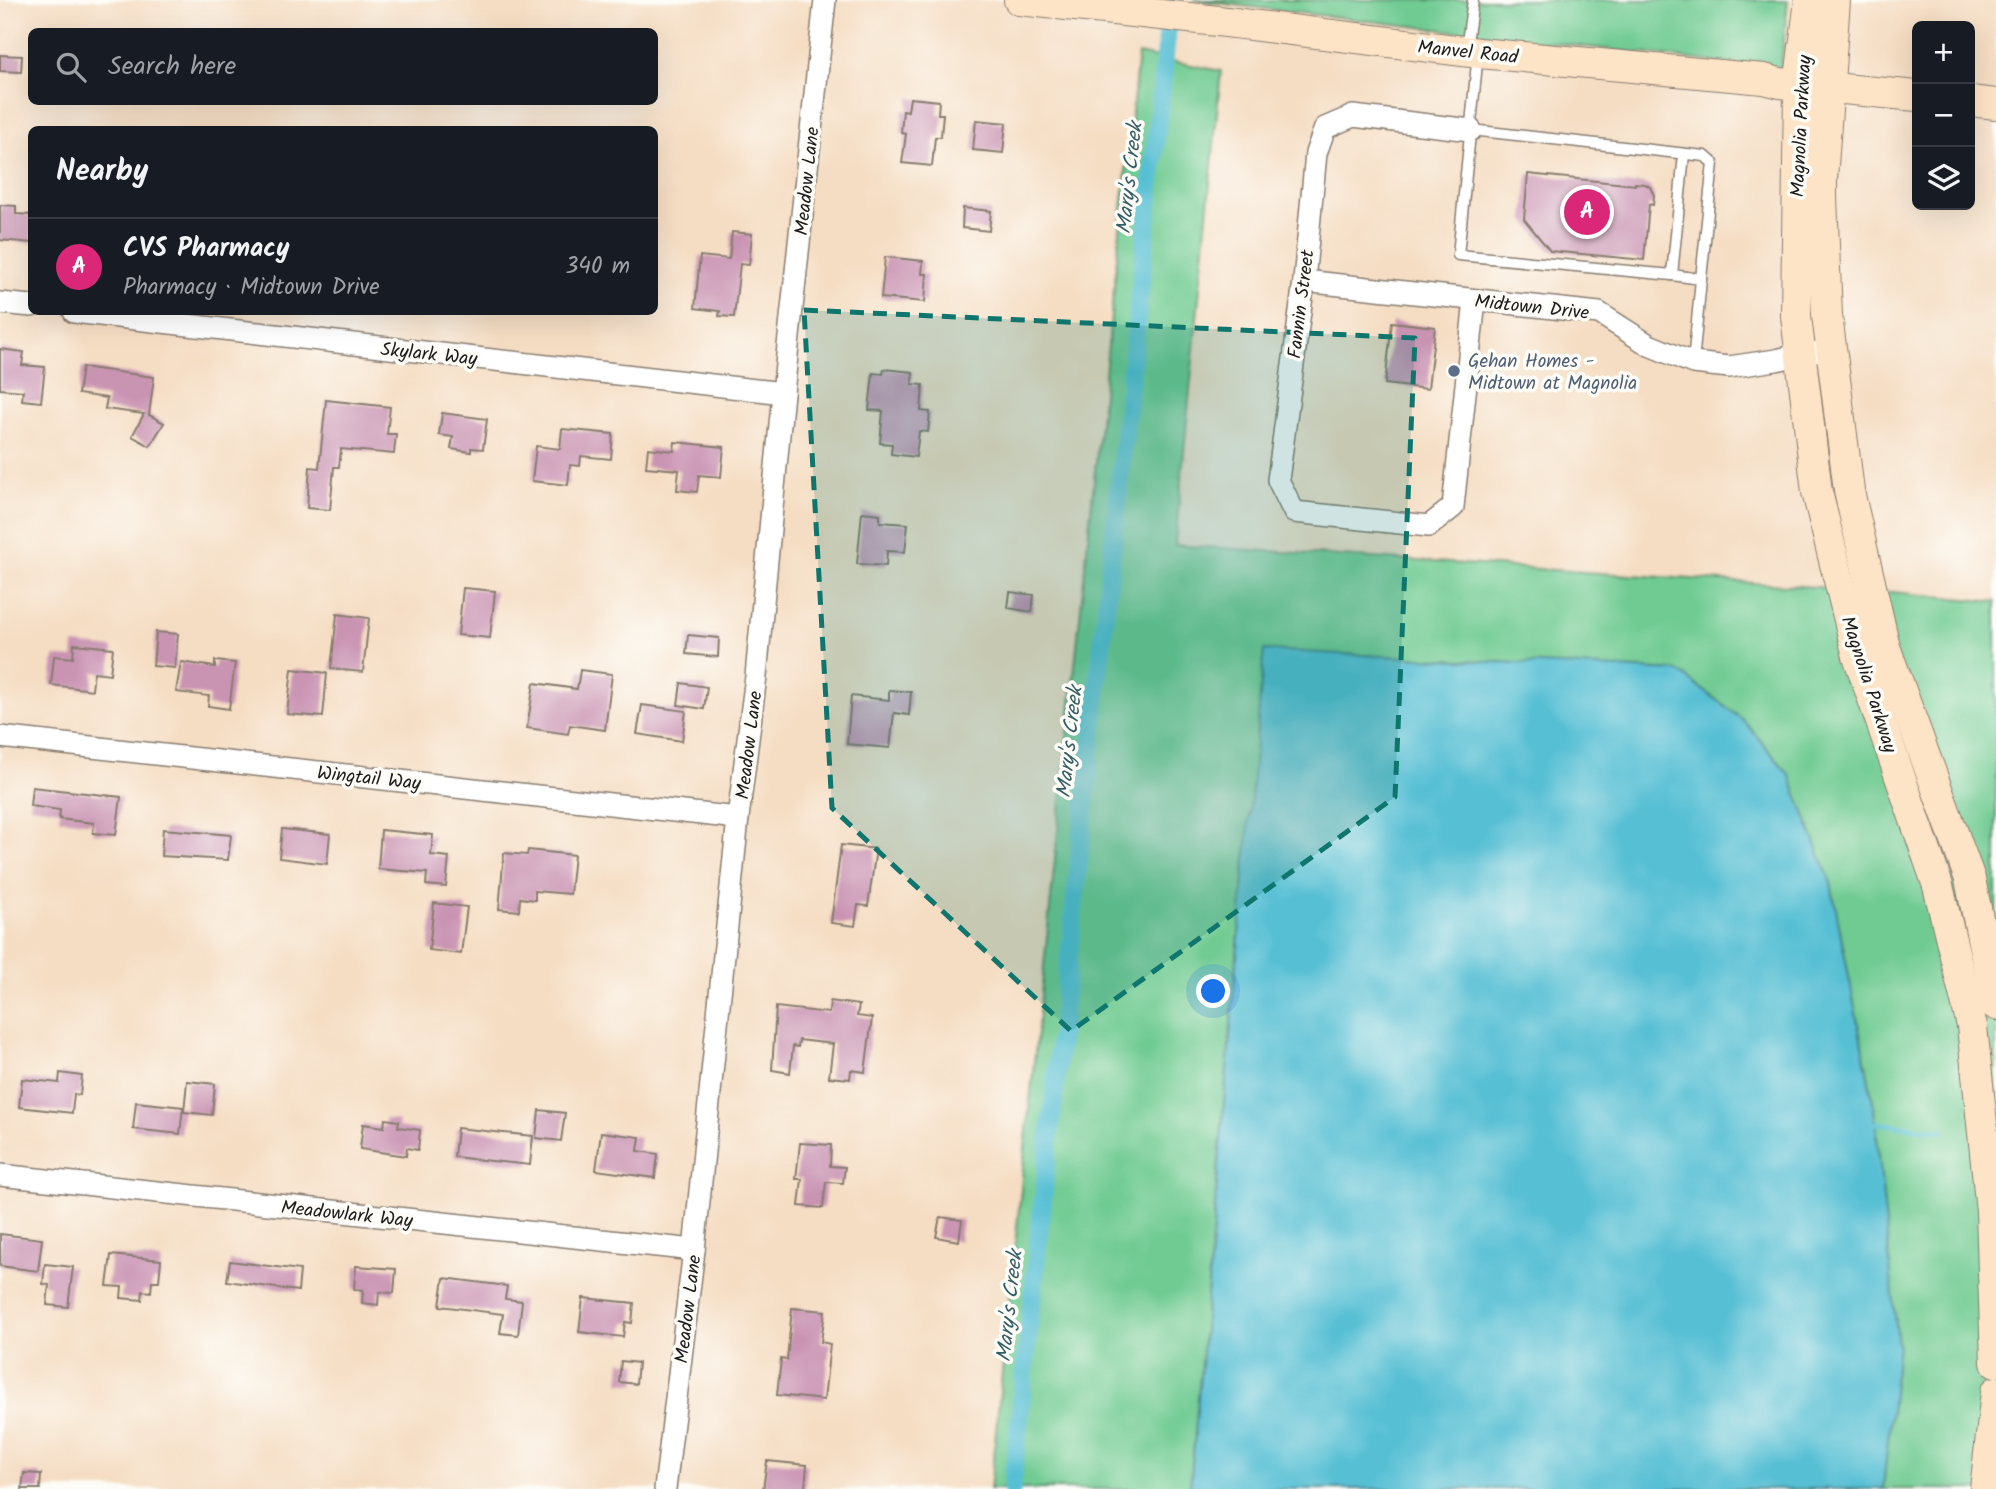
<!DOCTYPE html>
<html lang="en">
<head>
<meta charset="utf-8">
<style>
	:root { --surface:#171b24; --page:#242831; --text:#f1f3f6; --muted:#9ea1a6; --line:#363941; --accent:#db2777 }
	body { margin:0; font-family:Kalam,sans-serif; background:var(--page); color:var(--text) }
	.controls { position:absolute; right:21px; top:21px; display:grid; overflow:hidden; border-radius:10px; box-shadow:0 7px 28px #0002 }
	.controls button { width:63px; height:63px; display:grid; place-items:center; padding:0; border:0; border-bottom:2px solid var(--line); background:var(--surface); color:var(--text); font:35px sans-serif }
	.you { position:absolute; left:1214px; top:992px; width:24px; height:24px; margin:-18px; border:5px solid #fff; border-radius:50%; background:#1a73e8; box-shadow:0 0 0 10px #1a73e833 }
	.badge { display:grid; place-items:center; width:46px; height:46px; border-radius:50%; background:var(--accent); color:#fff; font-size:23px; font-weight:700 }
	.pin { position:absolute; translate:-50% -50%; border:4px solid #fff; box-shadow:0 2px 7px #0006 }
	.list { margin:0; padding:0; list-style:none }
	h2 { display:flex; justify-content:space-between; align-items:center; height:91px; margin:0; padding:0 28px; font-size:30px }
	h2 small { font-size:23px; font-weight:400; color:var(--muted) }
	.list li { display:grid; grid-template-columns:46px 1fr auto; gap:21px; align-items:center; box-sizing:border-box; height:98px; padding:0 28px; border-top:2px solid var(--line) }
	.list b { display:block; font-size:26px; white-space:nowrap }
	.list p { margin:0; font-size:23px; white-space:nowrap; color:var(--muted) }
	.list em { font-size:23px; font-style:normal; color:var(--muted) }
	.icon { flex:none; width:38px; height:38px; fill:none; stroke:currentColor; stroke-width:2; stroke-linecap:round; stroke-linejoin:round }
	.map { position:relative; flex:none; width:1996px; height:1489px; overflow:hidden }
	.search { position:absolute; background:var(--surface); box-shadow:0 7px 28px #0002; left:28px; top:28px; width:630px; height:77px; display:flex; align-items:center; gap:18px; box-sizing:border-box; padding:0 24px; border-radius:10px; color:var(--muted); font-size:26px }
	.panel { position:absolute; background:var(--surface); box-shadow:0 7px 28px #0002; left:28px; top:126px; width:630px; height:189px; border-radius:10px }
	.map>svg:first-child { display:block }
	.green { fill:#70cb92; stroke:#467457; stroke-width:2 }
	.water { fill:#57bfd4; stroke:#3a6e78; stroke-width:2 }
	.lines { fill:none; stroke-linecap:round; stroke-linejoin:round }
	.stream { stroke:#57bfd4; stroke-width:5 }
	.canal { stroke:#57bfd4; stroke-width:18 }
	.building { fill:#c993b2 }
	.lane-casing { stroke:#887c70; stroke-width:13 }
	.street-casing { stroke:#887c70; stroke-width:24 }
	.secondary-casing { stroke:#887c70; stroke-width:32 }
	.lane { stroke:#fff; stroke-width:10 }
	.street { stroke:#fff; stroke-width:21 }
	.secondary { stroke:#fee4c6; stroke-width:30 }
	.marked { fill:#0f766e; fill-opacity:0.2; stroke:#0f766e; stroke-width:5; stroke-dasharray:14 9; stroke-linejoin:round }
	.service-dot { fill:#5c6f8a; stroke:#fdfcf7; stroke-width:2.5 }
	.labels { text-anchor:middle; stroke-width:7; stroke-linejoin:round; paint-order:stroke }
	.street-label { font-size:19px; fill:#1c1c1c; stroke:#fdfcf7 }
	.service-label { font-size:19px; fill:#4e5e75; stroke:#fdfcf7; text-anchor:start }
	.water-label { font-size:21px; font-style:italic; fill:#345d66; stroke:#fdfcf7 }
</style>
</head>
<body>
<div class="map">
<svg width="1996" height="1489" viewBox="0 0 1996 1489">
	<rect width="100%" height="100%" fill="#fdfcf7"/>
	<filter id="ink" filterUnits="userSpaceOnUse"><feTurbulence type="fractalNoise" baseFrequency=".0143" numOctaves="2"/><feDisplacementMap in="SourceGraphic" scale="14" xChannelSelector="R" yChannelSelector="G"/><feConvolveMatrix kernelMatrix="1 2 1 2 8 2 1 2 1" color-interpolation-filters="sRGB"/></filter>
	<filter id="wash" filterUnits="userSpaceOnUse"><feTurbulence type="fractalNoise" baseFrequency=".00686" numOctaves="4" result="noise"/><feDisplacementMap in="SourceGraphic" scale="28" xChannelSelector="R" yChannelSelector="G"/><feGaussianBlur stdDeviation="1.57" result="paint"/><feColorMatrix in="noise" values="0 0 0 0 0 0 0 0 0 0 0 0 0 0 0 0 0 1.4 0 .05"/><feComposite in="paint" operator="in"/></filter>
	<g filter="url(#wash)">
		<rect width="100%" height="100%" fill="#f5ddc3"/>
		<!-- green -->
		<g class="green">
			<path d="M1193,0h595l-7,70z"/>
			<path d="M1138,54l83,17 -46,474 717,47 104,10v887h-1006z"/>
		</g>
		<!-- water -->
		<path class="water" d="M1264,650l414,21 65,49 46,54 42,109 43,224 24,238 -15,144h-693z"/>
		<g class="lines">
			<!-- stream -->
			<path class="stream" d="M1876,1123l68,8"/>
			<!-- canal -->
			<path class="canal" d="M1012,1489l159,-1489"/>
		</g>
		<g id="blocks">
			<!-- building -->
			<g class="building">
				<path d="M0,55l22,1 -1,16 -21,-1z"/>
				<path d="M910,98l29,3 -1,13h5l-2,23h-6l-3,29 -30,-3 4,-29 -5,-1 2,-23 5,1z"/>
				<path d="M976,120l30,3 -3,30 -30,-3z"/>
				<path d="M1528,174l107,11v-2l10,1 5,3 4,8 -1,10 -4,-1 -5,56 -94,-9 -26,-32z"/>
				<path d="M0,205l16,1v8l16,1v28l-32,-3z"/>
				<path d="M963,208l28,3 -2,20 -27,-3z"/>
				<path d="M732,232l20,2 -3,31 -9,-1 -6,53 -15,-1 1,-5 -25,-3 5,-52 29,3z"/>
				<path d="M885,257l38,4 -1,13h5l-2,28 -44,-4z"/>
				<path d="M1392,322l43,5 -7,62 -43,-5z"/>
				<path d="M0,349l24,3 -2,13 23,2 -4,35 -19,-2 1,-9 -23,-2z"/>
				<path d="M82,367l72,10 -5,38 15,8 -14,23 -18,-10 12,-22 -39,-5 2,-11 -29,-4z"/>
				<path d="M884,369l29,3 -1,12 11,1 -2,26 9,1 -2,20 -9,-1 -3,26 -25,-3 1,-10 -12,-1 3,-32 -14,-1 4,-37 10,1z"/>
				<path d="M326,400l64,7 -3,27h9l-2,20 -53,-5 -2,18h-5l-4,43 -23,-2 3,-41 9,1z"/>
				<path d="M442,413l45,6 -4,30 -12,-1v4l-20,-3 2,-12 -14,-2z"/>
				<path d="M562,429l51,5 -2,25 -30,-3 -1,10 -10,-1 -2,20 -36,-4 4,-35 24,3z"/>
				<path d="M675,442l49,5 -3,30 -22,-2 -2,17 -20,-2 2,-20 -33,-3 2,-19 26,3z"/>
				<path d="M862,512l18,2v8l28,2 -3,28 -18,-1 -1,15 -29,-2z"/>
				<path d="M463,588l32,3 -5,47 -32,-3z"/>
				<path d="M1010,592l24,3 -2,17 -24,-4z"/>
				<path d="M337,614l32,4 -6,54 -32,-3z"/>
				<path d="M156,632l22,2 -3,34 -22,-2z"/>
				<path d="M688,635l31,3 -1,19 -32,-3z"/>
				<path d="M74,644l39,4 -3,26 -16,-2 -2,18 -41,-5 3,-29 19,2z"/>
				<path d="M215,661l20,2 -6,46 -21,-3 1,-10 -33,-4 5,-30 34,5z"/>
				<path d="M292,669l35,4 -4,44 -36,-3z"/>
				<path d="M580,670l32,4 -7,56 -35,-5 -2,9 -41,-6 7,-45 43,6z"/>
				<path d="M681,683l26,4 -3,22 -26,-4z"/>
				<path d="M889,690l22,2 -2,23 -15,-2 -4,35 -43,-4 4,-48 38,4z"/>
				<path d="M642,705l44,6 -4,30 -45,-7z"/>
				<path d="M32,787l89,10 -5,38 -23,-2 1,-10 -35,-4 1,-9 -30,-4z"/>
				<path d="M163,829l68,6 -3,25 -67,-4z"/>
				<path d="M282,829l48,5 -3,30 -48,-6z"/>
				<path d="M381,830l52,5 -2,20 18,2 -3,30 -20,-2 1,-12 -49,-4z"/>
				<path d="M841,845l35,4 -8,57 -10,-1 -3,21 -24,-3z"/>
				<path d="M528,850l46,5 -4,39 -35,-3v9l-15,-2 -1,13 -20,-2 5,-56 23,2z"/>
				<path d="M434,903l33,4 -6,47 -32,-4z"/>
				<path d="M830,1001l29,4 -2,11 15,2 -7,54 -14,-2 -1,9 -21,-2 4,-33 -34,-4 -1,7 -5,-1 -3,27 -18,-3 4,-63 53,6z"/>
				<path d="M60,1073l22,3 -2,19 -6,-1 -2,19 -53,-6 3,-28 37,4z"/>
				<path d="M187,1081l28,3 -3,31 -28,-3z"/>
				<path d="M136,1102l47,5 -3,27 -47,-5z"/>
				<path d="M539,1110l26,3 -4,28 -25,-3z"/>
				<path d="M385,1119l14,2 -1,6 22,3 -2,20 -11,-2 -1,8 -46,-7 3,-25 21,3z"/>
				<path d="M457,1128l76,8 -3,29 -76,-8z"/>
				<path d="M601,1132l39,5 -2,14 20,3 -3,24 -59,-8z"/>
				<path d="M800,1143l31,2 -1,21 15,1 -2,16 -17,-1 -3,26 -24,-2 3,-27h-6z"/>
				<path d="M940,1217l22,3 -3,21 -23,-4z"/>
				<path d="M0,1234l42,5 -4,32 -38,-5z"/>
				<path d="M111,1255l50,5 -2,21h-7l-1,11 -8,-1 -1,9 -21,-2 1,-11 -15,-1z"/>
				<path d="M230,1261l70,9 -2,21 -71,-10z"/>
				<path d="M45,1264l28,3 -5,40 -21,-2 2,-20 -6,-1z"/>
				<path d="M356,1266l40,3 -2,24 -15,-1 -1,13 -16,-2 1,-13 -9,-1z"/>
				<path d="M444,1278l63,8 -2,13 17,2 -4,34 -18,-2 3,-19 -63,-8z"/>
				<path d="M583,1298l51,5 -2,20 -7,-1 -2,15 -44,-5z"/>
				<path d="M792,1308l33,3 -4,31 9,2 -6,56 -47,-5 4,-36 6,1z"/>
				<path d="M621,1361l17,2 -2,21 -17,-2z"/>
				<path d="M767,1461l40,4 -2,24h-42z"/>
				<path d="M24,1473l17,1 -1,15h-18z"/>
			</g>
		</g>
	</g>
	<g filter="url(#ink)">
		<use href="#blocks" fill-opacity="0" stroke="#887c70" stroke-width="2"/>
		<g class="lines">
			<defs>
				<g id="lane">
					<path d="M1466,49l7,-49"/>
					<path d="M1478,53l-20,202 214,20"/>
					<path d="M1471,130l234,26 8,7 -12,116"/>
					<path d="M1684,154l-12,121 29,4 -8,84"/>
				</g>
				<g id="street">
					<path d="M1471,130l-118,-14 -28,12 -9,25 -12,128 -26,199 16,32 135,14 24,-19 22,-207"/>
					<path d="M1304,281l295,32 50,32 44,18 36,4 47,-7 36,-8"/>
					<path d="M0,303l32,3"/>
					<path d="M74,312l709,81"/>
					<path d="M0,737l738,81"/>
					<path d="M0,1175l694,75"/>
					<path d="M665,1489l29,-239 44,-432 18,-142 27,-283 42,-393"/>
				</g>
				<g id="secondary">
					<path d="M1019,0l199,21 261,32 285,26 16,4 137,13"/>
					<path d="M1810,0l-11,86 -3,230 21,176 41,164 80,230 34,140 19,185 5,151"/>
					<path d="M1835,0l-13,179v19l5,117 22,176 36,156 85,232 26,126"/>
					<path d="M1970,101l26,3"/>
					<path d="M1985,1489l11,-97"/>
				</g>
			</defs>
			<!-- lane casing -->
			<use href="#lane" class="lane-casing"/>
			<!-- street casing -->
			<use href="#street" class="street-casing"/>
			<!-- secondary casing -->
			<use href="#secondary" class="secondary-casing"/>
			<!-- lane -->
			<use href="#lane" class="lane"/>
			<!-- street -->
			<use href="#street" class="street"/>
			<!-- secondary -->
			<use href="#secondary" class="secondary"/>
		</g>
	</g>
	<!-- marked area -->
	<path class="marked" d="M804,310l611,28 -20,459 -324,234 -239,-223z"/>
	<!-- markers -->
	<circle class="service-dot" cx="1454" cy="371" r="7"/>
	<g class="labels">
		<!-- street labels -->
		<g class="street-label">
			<text transform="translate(1468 51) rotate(6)" y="7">Manvel Road</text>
			<text transform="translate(1800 126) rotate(-87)" y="7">Magnolia Parkway</text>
			<text transform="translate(806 181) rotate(-84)" y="7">Meadow Lane</text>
			<text transform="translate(1300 304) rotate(-83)" y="7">Fannin Street</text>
			<text transform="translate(1532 306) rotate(6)" y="7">Midtown Drive</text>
			<text transform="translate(429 353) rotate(6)" y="7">Skylark Way</text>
			<text transform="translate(1870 684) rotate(72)" y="7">Magnolia Parkway</text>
			<text transform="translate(748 745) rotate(-83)" y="7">Meadow Lane</text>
			<text transform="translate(369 777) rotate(6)" y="7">Wingtail Way</text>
			<text transform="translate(347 1213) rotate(6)" y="7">Meadowlark Way</text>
			<text transform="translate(687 1309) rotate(-83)" y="7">Meadow Lane</text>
		</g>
		<!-- service labels -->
		<g class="service-label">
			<text x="1468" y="367">Gehan Homes -<tspan x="1468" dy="22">Midtown at Magnolia</tspan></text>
		</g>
		<!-- water labels -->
		<g class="water-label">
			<text transform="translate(1129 178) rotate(-84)" y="7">Mary's Creek</text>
			<text transform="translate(1069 742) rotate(-84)" y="7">Mary's Creek</text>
			<text transform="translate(1009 1306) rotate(-84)" y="7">Mary's Creek</text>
		</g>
	</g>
</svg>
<div class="controls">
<button>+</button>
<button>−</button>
<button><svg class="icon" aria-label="layers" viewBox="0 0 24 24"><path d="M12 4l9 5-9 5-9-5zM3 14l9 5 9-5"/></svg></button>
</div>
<div class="you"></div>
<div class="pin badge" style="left:1587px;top:212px">A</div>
<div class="search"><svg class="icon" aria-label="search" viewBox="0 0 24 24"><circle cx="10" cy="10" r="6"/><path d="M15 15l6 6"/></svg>Search here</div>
<section class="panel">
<h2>Nearby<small></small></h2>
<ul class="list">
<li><span class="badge">A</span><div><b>CVS Pharmacy</b><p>Pharmacy · Midtown Drive</p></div><em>340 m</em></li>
</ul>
</section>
</div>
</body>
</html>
